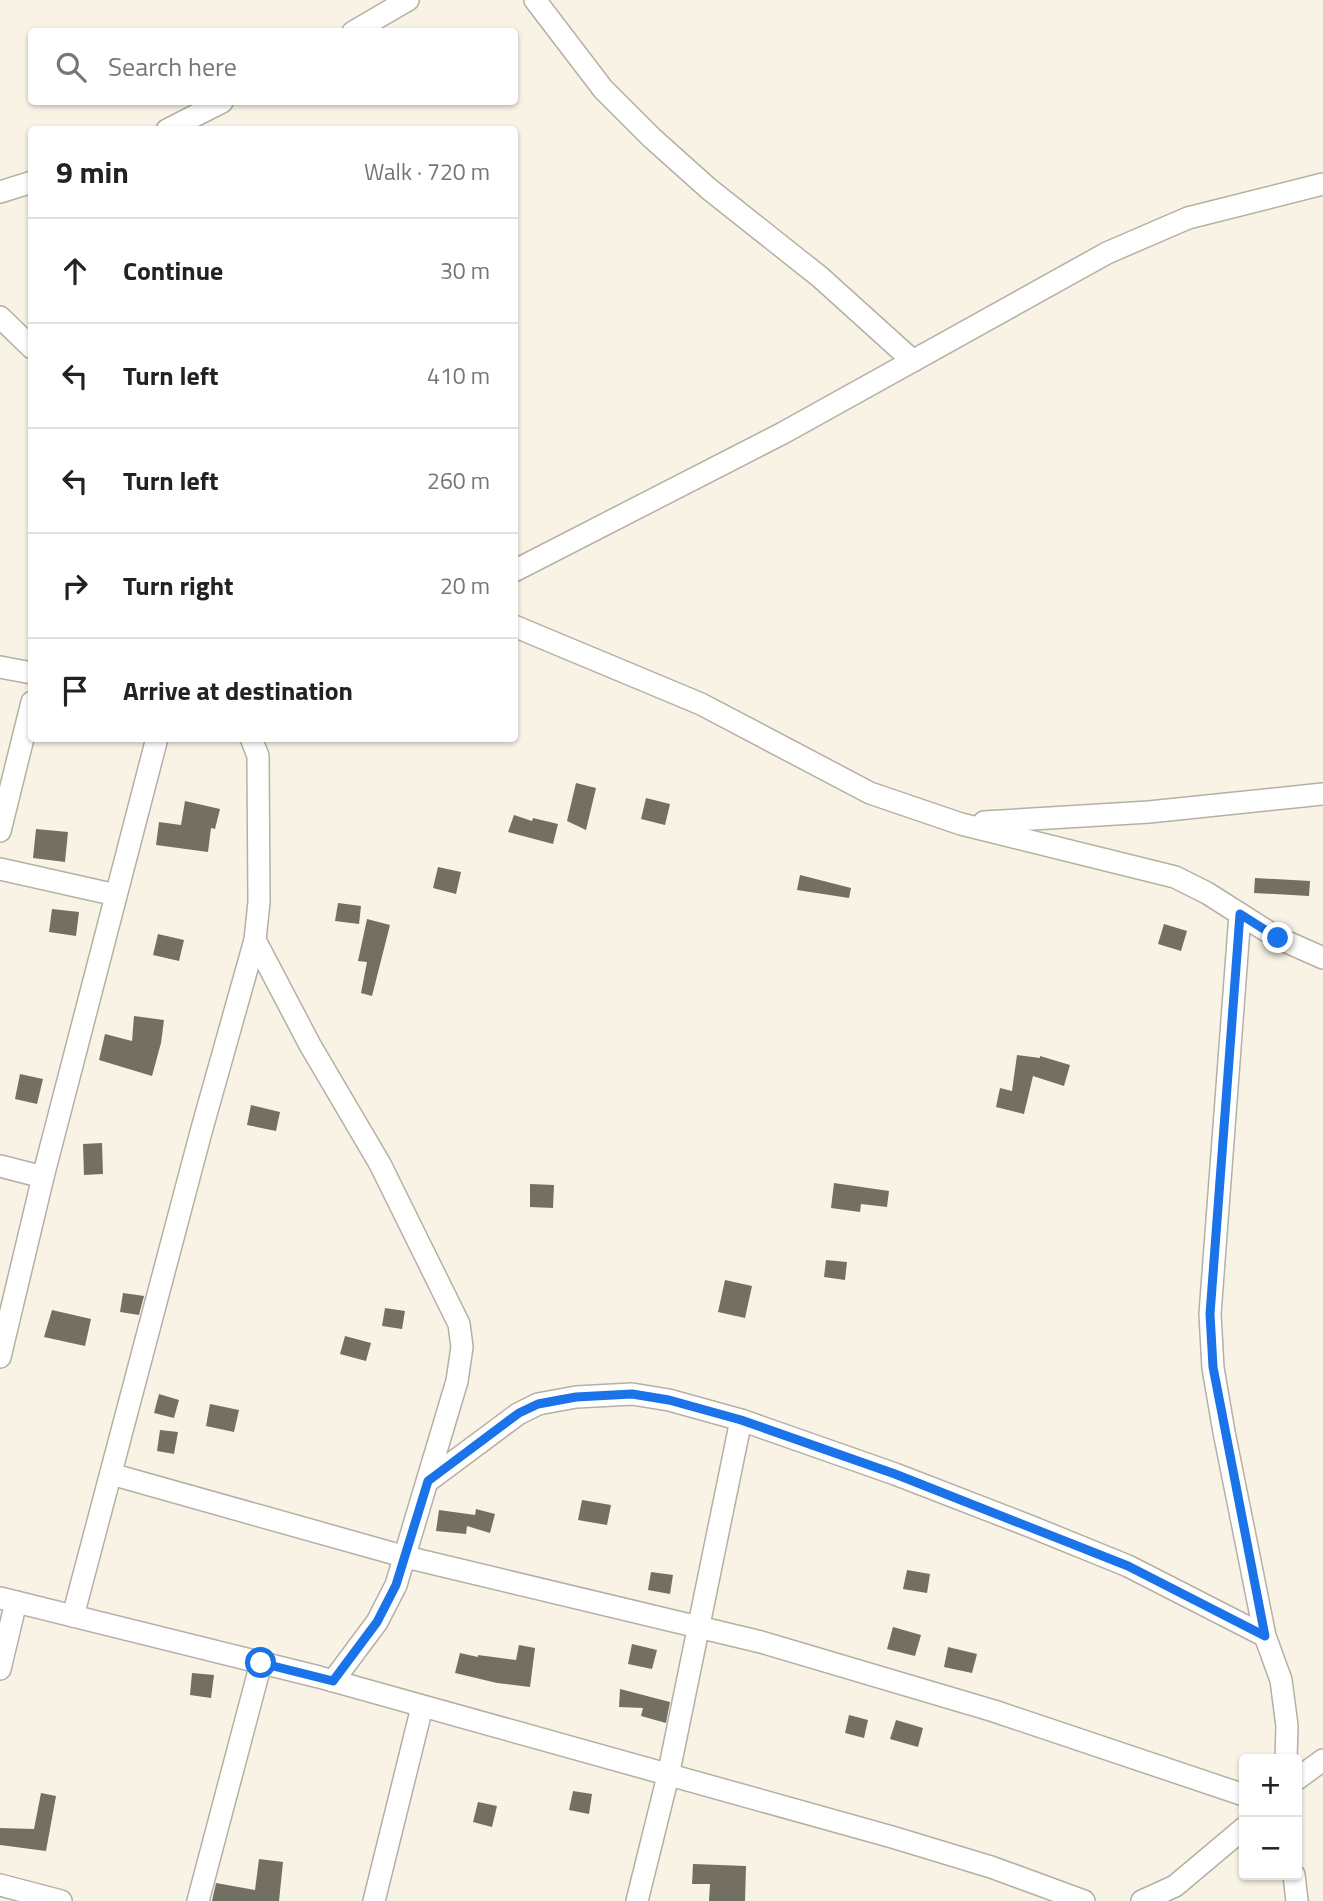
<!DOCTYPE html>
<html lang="en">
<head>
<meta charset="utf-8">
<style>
	:root { --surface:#fff; --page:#f2f2f2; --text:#222; --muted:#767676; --line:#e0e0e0 }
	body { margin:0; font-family:"Titillium Web",sans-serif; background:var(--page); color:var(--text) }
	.controls { position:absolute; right:21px; bottom:21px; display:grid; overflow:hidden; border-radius:7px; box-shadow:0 2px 5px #0004 }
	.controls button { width:63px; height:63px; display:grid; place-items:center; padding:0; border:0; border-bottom:2px solid var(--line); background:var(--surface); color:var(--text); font:35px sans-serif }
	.stop { position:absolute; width:21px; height:21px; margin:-16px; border:5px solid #1a73e8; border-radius:50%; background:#fff }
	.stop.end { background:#1a73e8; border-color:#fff; box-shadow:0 2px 7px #0008 }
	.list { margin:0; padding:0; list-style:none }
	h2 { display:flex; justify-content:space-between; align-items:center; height:91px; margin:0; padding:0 28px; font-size:30px }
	h2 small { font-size:23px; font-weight:400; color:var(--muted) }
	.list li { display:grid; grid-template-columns:46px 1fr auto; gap:21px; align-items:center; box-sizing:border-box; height:105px; padding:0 28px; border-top:2px solid var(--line) }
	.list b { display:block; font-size:26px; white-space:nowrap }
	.list em { font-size:23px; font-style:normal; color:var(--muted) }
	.icon { flex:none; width:38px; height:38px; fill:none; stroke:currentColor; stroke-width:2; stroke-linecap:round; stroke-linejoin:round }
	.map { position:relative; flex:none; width:1323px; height:1901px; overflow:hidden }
	.search { position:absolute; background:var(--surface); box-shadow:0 2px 5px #0004; left:28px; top:28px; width:490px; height:77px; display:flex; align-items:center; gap:18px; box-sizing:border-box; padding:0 24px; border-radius:7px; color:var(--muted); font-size:26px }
	.panel { position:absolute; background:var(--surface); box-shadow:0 2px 5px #0004; left:28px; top:126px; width:490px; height:616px; border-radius:7px }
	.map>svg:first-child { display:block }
	.building { fill:#736f63 }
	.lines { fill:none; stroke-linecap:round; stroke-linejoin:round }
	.street-casing { stroke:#b5b0a4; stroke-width:24 }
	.street { stroke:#fff; stroke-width:21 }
	.route { stroke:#1a73e8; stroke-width:9 }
</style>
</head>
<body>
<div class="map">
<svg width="1323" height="1901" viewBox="0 0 1323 1901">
	<rect width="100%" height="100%" fill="#f8f3e5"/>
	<!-- building -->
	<g class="building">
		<path d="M576,783l20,5 -10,42 -19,-9z"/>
		<path d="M646,798l24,6 -5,21 -24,-6z"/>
		<path d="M185,801l35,8 -5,20 -4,-1 -3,24 -52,-7 3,-23 22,3z"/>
		<path d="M514,815l18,6 1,-3 25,6 -5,20 -45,-12z"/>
		<path d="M36,829l32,3 -3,30 -32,-4z"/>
		<path d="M438,867l23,5 -5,22 -23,-6z"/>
		<path d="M800,875l51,13 -2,10 -52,-8z"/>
		<path d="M1255,878l55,3 -1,15 -55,-3z"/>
		<path d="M338,903l23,3 -2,18 -24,-3z"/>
		<path d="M52,909l27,3 -3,24 -27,-4z"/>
		<path d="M367,919l23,6 -18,71 -11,-3 6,-31 -9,-1z"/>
		<path d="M1164,924l23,7 -6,20 -23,-7z"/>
		<path d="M158,934l26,6 -5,21 -26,-6z"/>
		<path d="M134,1016l30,4 -3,23 -9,33 -53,-16 6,-26 27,7z"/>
		<path d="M1017,1055l23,3v-2l30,9 -6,21 -31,-10 -9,38 -28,-7 4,-19 12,3z"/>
		<path d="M20,1074l23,5 -6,25 -22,-5z"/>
		<path d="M251,1105l29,7 -4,19 -29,-6z"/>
		<path d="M102,1143l1,31 -19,1 -1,-31z"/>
		<path d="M834,1183l55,8 -2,16 -26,-3 -1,8 -29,-4z"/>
		<path d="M530,1184l24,1 -1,23 -23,-1z"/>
		<path d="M826,1260l21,2 -2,18 -21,-3z"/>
		<path d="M725,1280l27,6 -7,32 -27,-6z"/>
		<path d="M123,1293l21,3 -5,19 -19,-3z"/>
		<path d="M385,1308l20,3 -3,18 -20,-3z"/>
		<path d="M52,1310l39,9 -6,27 -41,-9z"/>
		<path d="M345,1336l26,7 -5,18 -26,-7z"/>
		<path d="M159,1394l20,6 -5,18 -20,-5z"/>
		<path d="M210,1404l29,6 -5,22 -28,-6z"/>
		<path d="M160,1430l18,2 -4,22 -17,-3z"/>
		<path d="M582,1500l29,5 -4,20 -29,-5z"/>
		<path d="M476,1509l19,5 -5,19 -23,-7 -1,8 -30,-3 3,-21 36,5z"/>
		<path d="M907,1570l23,4 -3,19 -24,-4z"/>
		<path d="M651,1572l22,3 -3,19 -22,-4z"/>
		<path d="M893,1627l28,8 -6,21 -28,-7z"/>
		<path d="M632,1644l25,6 -5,19 -24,-5z"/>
		<path d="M519,1645l16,3 -5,39 -33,-4 -42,-10 5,-20 18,4v-2l38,5z"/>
		<path d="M948,1647l29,7 -5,19 -28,-6z"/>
		<path d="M192,1673l22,2 -3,23 -21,-3z"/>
		<path d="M620,1689l50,13 -4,21 -25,-7 2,-8 -24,-1z"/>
		<path d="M849,1715l19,5 -4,18 -19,-5z"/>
		<path d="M896,1720l27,8 -5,19 -28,-8z"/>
		<path d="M573,1791l19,3 -3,20 -20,-4z"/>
		<path d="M41,1793l15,3 -10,55 -46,-6v-17l34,1z"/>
		<path d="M478,1802l19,4 -5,21 -19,-5z"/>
		<path d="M259,1859l24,3 -4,39h-67l4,-18 39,7z"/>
		<path d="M693,1864l53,2 -1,35h-36l1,-17h-18z"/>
	</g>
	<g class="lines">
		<defs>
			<g id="street">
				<path d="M535,0l68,89 49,49 57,51 111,88 93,84"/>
				<path d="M353,32l55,-32"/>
				<path d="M167,130l55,-28"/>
				<path d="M0,192l32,-10"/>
				<path d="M0,317l32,31"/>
				<path d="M514,571l269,-138 324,-180 81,-35 135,-34"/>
				<path d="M514,626l187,78 169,89 91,31 214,53 32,16 71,45 45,20"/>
				<path d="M0,667l32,6"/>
				<path d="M984,822l165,-10 174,-18"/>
				<path d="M0,831l32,-129"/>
				<path d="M0,869l116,26"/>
				<path d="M1240,914l-30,400 3,54 11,64 41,204 16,44 6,46 -1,33"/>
				<path d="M255,940l55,105 70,119 79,160 3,23 -5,34 -61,204 -19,37 -44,59"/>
				<path d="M0,1166l43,11"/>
				<path d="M0,1357l43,-180 114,-439"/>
				<path d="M111,1474l295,83 355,85 233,69 250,84"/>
				<path d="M428,1481l90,-67 20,-10 38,-7 56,-3 37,6 72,20 154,54 137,53 96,39 137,70"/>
				<path d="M0,1598l319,79 573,160 99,30 93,34"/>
				<path d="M73,1616l128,-484 54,-192 4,-38 -1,-146 -7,-18"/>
				<path d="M0,1669l16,-67"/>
				<path d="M1297,1779l26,-19"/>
				<path d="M1294,1875l3,26"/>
				<path d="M0,1885l61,16"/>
				<path d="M198,1901l63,-238"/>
				<path d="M374,1901l48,-194"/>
				<path d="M637,1901l31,-125 73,-356"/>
				<path d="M1142,1901l33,-15 69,-58"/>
			</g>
		</defs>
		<!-- street casing -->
		<use href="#street" class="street-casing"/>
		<!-- street -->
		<use href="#street" class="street"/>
	</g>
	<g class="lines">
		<!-- route -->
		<path class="route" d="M261,1663l72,18 44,-59 19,-37 32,-104 91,-68 19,-9 38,-7 56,-3 37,6 72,20 154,54 233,92 137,70 -52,-269 -3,-53 30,-400 38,24"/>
	</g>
</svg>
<div class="controls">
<button>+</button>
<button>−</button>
</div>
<div class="stop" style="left:261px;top:1663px"></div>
<div class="stop end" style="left:1278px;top:938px"></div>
<div class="search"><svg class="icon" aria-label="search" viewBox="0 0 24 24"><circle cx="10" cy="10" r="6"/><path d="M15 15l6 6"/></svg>Search here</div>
<section class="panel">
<h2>9 min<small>Walk · 720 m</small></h2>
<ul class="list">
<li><svg class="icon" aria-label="ahead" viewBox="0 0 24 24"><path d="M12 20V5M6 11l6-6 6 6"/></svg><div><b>Continue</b></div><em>30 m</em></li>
<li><svg class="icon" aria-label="left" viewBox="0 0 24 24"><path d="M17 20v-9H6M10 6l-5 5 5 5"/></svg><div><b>Turn left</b></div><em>410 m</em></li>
<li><svg class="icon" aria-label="left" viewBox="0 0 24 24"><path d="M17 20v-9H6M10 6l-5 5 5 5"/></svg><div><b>Turn left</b></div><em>260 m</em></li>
<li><svg class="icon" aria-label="right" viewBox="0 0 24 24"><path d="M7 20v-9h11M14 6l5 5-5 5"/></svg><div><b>Turn right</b></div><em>20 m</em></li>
<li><svg class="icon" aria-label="arrive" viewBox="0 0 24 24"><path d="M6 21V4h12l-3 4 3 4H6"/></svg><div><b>Arrive at destination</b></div></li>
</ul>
</section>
</div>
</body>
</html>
